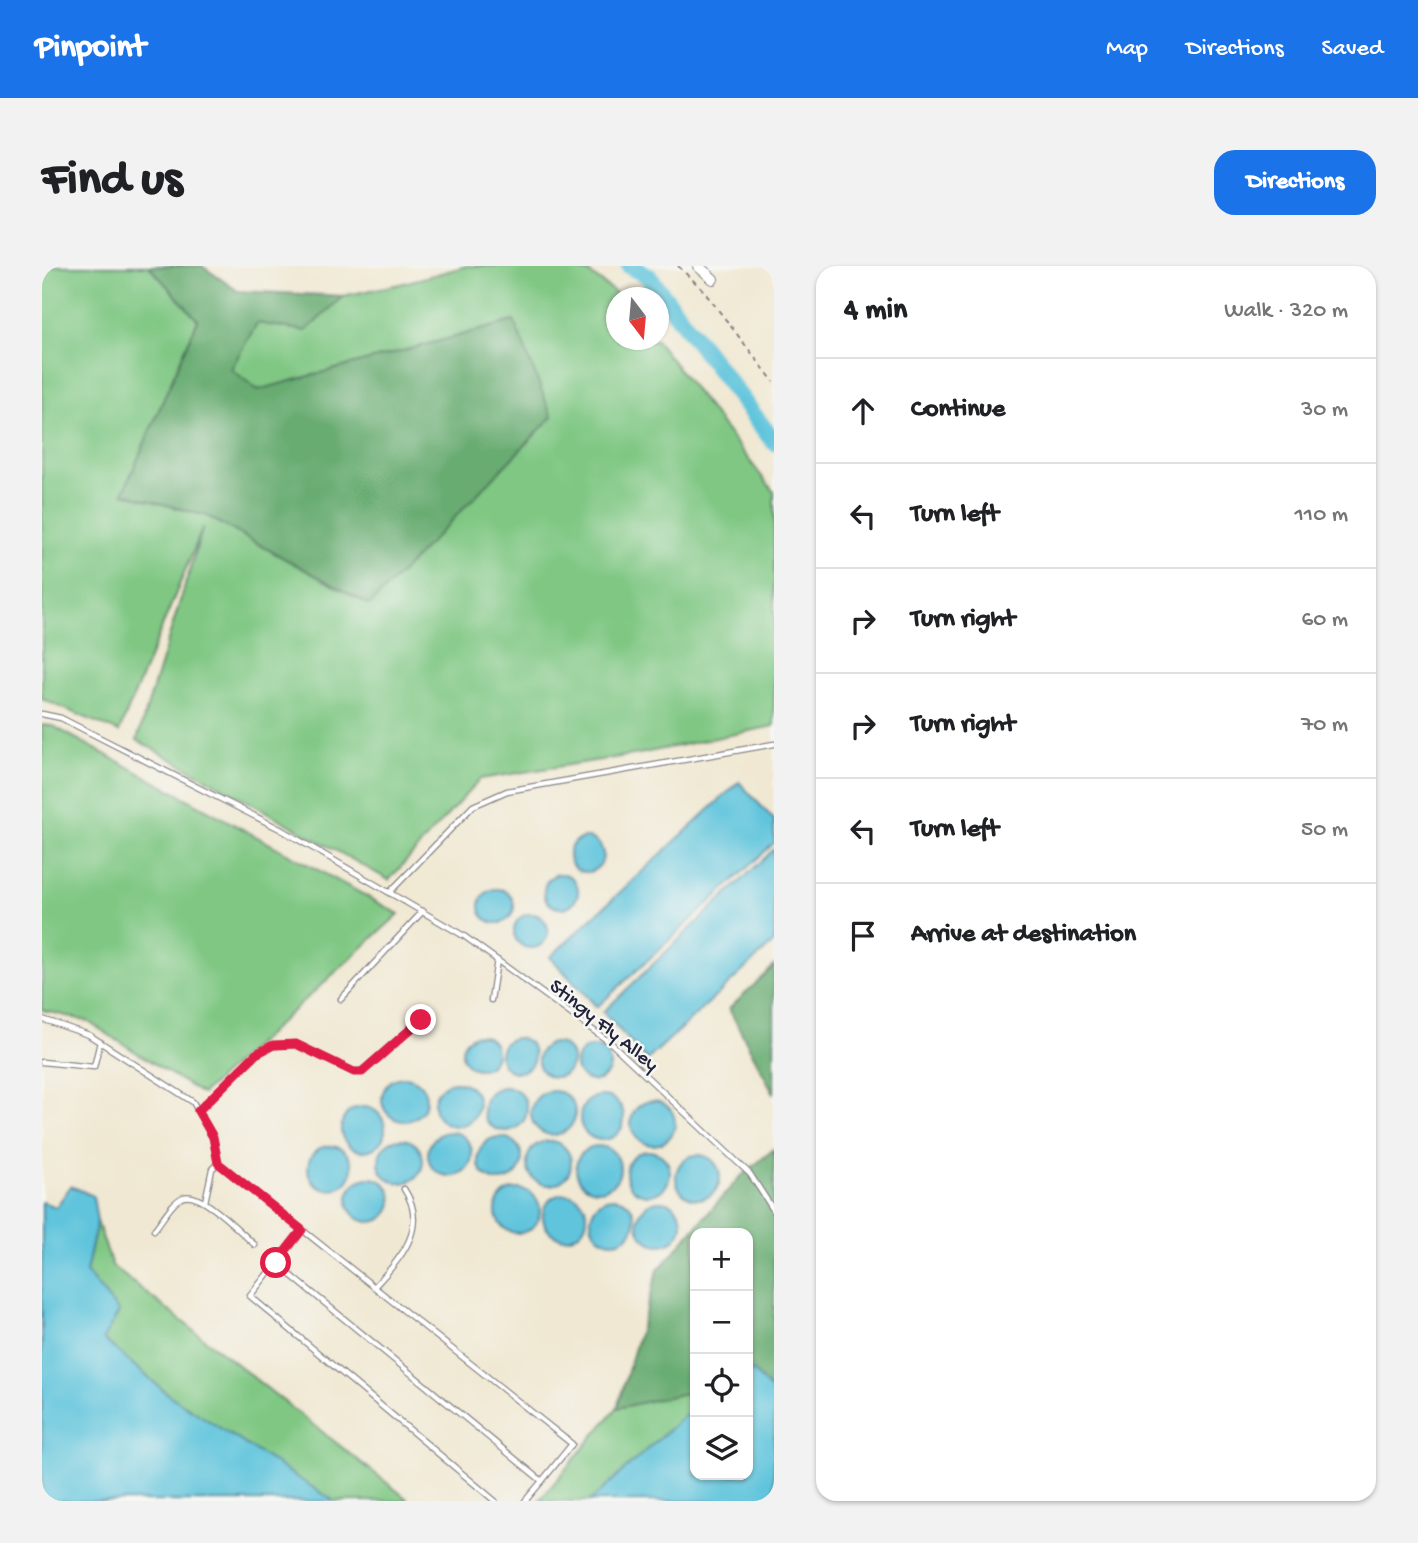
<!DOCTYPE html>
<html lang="en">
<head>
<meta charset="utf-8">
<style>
	:root { --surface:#fff; --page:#f2f2f2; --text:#202124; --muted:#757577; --line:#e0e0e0; --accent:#1a73e8 }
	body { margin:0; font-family:"Gochi Hand",sans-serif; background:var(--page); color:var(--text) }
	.controls { position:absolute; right:21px; bottom:21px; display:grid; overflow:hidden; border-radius:14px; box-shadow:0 2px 5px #0004 }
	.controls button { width:63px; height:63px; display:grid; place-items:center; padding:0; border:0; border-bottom:2px solid var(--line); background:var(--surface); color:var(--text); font:35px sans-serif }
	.compass { position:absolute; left:564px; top:21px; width:63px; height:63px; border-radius:50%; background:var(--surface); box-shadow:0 2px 5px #0004; rotate:164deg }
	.stop { position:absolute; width:21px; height:21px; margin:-16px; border:5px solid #e11d48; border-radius:50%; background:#fff }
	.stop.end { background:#e11d48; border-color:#fff; box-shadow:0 2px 7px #0008 }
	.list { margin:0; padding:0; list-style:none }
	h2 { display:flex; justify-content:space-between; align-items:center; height:91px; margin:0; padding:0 28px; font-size:30px }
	h2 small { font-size:23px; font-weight:400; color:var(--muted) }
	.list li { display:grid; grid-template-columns:46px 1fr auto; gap:21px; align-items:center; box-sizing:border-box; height:105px; padding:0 28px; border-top:2px solid var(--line) }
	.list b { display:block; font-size:26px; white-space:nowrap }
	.list em { font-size:23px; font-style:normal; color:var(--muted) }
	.icon { flex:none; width:38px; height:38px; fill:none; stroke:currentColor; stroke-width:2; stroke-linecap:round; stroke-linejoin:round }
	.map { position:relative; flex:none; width:732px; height:1235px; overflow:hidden; border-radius:21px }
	header { display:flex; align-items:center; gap:42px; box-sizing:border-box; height:98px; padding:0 35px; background:var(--accent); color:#fff }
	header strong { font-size:33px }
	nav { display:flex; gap:38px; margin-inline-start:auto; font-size:24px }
	.intro { display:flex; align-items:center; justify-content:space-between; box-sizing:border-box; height:168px; padding:0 42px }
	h1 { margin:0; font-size:49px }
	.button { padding:18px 32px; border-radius:21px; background:var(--accent); color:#fff; font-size:24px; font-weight:700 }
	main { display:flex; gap:42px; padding:0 42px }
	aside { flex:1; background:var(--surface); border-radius:21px; box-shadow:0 2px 5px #0004 }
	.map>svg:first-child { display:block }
	.green { fill:#7fc783; stroke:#50745f; stroke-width:2 }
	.forest { fill:#67ac71; stroke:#446756; stroke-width:2 }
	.water { fill:#5fc4dc; stroke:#40738c; stroke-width:2 }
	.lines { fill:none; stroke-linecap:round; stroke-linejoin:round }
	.river { stroke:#5fc4dc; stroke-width:18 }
	.lane-casing { stroke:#898586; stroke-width:7 }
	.street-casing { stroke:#898586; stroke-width:12 }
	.path { stroke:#898586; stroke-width:2; stroke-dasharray:5 5; stroke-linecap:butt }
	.lane { stroke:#fff; stroke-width:4.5 }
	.street { stroke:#fff; stroke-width:10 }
	.route { stroke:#e11d48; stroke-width:9 }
	.labels { text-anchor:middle; stroke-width:5; stroke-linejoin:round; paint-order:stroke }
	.street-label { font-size:21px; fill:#22223b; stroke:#f6f6f2 }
</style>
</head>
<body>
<header>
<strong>Pinpoint</strong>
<nav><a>Map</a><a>Directions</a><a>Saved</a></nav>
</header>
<div class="intro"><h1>Find us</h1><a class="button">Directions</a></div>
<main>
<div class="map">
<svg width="732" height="1235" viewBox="0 0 732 1235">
	<rect width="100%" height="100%" fill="#f6f6f2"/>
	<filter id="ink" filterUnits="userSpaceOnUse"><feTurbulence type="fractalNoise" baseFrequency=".0143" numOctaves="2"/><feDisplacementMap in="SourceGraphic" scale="14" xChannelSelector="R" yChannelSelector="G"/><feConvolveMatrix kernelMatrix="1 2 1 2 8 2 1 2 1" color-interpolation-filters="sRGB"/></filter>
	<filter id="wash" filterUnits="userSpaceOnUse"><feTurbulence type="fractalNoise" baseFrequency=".00686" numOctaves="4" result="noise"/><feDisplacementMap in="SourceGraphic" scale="28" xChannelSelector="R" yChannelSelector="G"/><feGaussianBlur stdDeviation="1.57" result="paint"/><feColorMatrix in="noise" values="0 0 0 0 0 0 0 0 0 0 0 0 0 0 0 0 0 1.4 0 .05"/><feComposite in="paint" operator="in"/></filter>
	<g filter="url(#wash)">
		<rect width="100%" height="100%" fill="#f0e8d2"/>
		<!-- green -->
		<g class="green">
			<path d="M0,0h107l49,54 -75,173 84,23 162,89 144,-284 -255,69 -28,-21 27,-46 49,8 37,-35 57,-12 67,-18h103l19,7 32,24 -4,1v42h39l118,152v234l-135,28 -159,25 -91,101 -252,-140 66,-213 -84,205 -77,-33z"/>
			<path d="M0,459l11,1 346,188 -197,180 -115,-73 -45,-11z"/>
			<path d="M55,955l15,45 298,235h-76l-6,-3 -158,-102 -67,-57 -17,-67z"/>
			<path d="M653,1125v17l-105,93h-51l78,-93z"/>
		</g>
		<!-- forest -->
		<g class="forest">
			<path d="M107,0h53l36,25 105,5 -37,35 -49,-8 -26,46 27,21 256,-69 38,96 -182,188 -163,-89 -84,-23 75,-173z"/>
			<path d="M732,700v128l-45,-85z"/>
			<path d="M732,883v244l-21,-22 -5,2v-140h-53v158l-78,17 41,-138 80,-91z"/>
		</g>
		<!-- water -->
		<g class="water">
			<path d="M697,516l35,38v23l-177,164 -47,-50z"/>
			<circle cx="544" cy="589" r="17"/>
			<path d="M732,583v93l-127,118 -44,-48z"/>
			<circle cx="519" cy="625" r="17"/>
			<circle cx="455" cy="640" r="17"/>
			<circle cx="489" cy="665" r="17"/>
			<circle cx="437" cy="786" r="17"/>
			<circle cx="475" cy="789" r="17"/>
			<circle cx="513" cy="794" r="17"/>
			<circle cx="551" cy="798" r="17"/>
			<circle cx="362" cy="833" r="22"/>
			<circle cx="414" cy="838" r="22"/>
			<circle cx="463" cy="843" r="22"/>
			<circle cx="511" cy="847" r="22"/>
			<circle cx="560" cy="852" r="22"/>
			<circle cx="611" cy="857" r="22"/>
			<circle cx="321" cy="863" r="22"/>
			<circle cx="408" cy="888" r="22"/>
			<circle cx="458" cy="893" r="22"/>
			<circle cx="359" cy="895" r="22"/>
			<circle cx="507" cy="897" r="22"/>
			<circle cx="556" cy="902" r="22"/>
			<circle cx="288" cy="902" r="22"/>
			<circle cx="606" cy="907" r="22"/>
			<circle cx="656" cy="911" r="22"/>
			<circle cx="328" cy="934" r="22"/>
			<path d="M29,920l22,10 4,25 -11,51 33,40 -16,27 67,57 164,105h-292v-299l14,5z"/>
			<circle cx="476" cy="945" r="22"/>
			<circle cx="523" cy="950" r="22"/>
			<circle cx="571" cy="954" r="22"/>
			<circle cx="618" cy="957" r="22"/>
			<path d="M711,1105l21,22v108h-184l105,-95v69h53v-102z"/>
		</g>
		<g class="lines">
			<!-- river -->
			<path class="river" d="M588,0l18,10 126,166"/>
		</g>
	</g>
	<g filter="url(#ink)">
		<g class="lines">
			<defs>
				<g id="lane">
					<path d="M0,448l19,4 219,111 184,107 148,108 138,130 24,37"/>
					<path d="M347,627l84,-87 34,-15 267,-47"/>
					<path d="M299,733l82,-88"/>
					<path d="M449,734l6,-40"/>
					<path d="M0,753l47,16 104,67 20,35 5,26 354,281 -30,37"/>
					<path d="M0,796l52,5 6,-25"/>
					<path d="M156,845l58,-57 17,-8 23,-2 58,28 8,-1 59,-51"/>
					<path d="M163,936l7,-33 6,-6"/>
					<path d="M112,964c8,-9 18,-29 30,-33 19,-5 57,36 71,48"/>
					<path d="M260,964l-52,66 245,205"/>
					<path d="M234,997l266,218 -17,20"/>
					<path d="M332,1021c25,-27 56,-59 30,-98"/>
				</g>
				<path id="street" d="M656,0l15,13"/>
			</defs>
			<!-- lane casing -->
			<use href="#lane" class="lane-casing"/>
			<!-- street casing -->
			<use href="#street" class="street-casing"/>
			<!-- path -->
			<path class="path" d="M636,0l24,23 72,93"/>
			<!-- lane -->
			<use href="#lane" class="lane"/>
			<!-- street -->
			<use href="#street" class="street"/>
		</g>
	</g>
	<g class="lines" filter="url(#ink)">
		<!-- route -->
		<path class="route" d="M234,997l26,-33 -84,-67 -5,-26 -15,-26 58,-57 17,-9 23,-1 58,28h8l59,-52"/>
	</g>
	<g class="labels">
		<!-- street labels -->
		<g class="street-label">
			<text transform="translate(563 758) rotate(39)" y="7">Stingy Fly Alley</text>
		</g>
	</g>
</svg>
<div class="controls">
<button>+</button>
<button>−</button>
<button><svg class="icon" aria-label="locate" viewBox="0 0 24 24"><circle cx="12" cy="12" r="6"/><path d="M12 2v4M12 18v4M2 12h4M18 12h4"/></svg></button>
<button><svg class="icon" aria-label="layers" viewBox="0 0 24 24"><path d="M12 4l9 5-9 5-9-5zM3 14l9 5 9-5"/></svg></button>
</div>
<svg class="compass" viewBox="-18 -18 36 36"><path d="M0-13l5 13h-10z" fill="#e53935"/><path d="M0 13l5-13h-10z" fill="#757577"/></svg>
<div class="stop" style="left:234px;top:997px"></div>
<div class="stop end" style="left:379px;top:754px"></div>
</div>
<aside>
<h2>4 min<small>Walk · 320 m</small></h2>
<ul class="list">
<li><svg class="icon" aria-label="ahead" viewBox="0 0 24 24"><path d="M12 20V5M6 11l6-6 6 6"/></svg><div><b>Continue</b></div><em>30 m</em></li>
<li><svg class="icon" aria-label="left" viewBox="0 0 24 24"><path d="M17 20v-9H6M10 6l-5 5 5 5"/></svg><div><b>Turn left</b></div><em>110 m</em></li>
<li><svg class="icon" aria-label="right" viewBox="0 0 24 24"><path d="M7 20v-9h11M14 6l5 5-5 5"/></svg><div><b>Turn right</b></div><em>60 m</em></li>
<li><svg class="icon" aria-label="right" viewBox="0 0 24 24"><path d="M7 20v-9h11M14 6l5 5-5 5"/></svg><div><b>Turn right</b></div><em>70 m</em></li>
<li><svg class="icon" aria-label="left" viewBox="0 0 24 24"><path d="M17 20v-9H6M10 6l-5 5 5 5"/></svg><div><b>Turn left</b></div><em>50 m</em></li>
<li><svg class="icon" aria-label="arrive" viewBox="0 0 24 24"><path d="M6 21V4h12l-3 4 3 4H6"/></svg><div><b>Arrive at destination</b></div></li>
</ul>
</aside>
</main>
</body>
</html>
